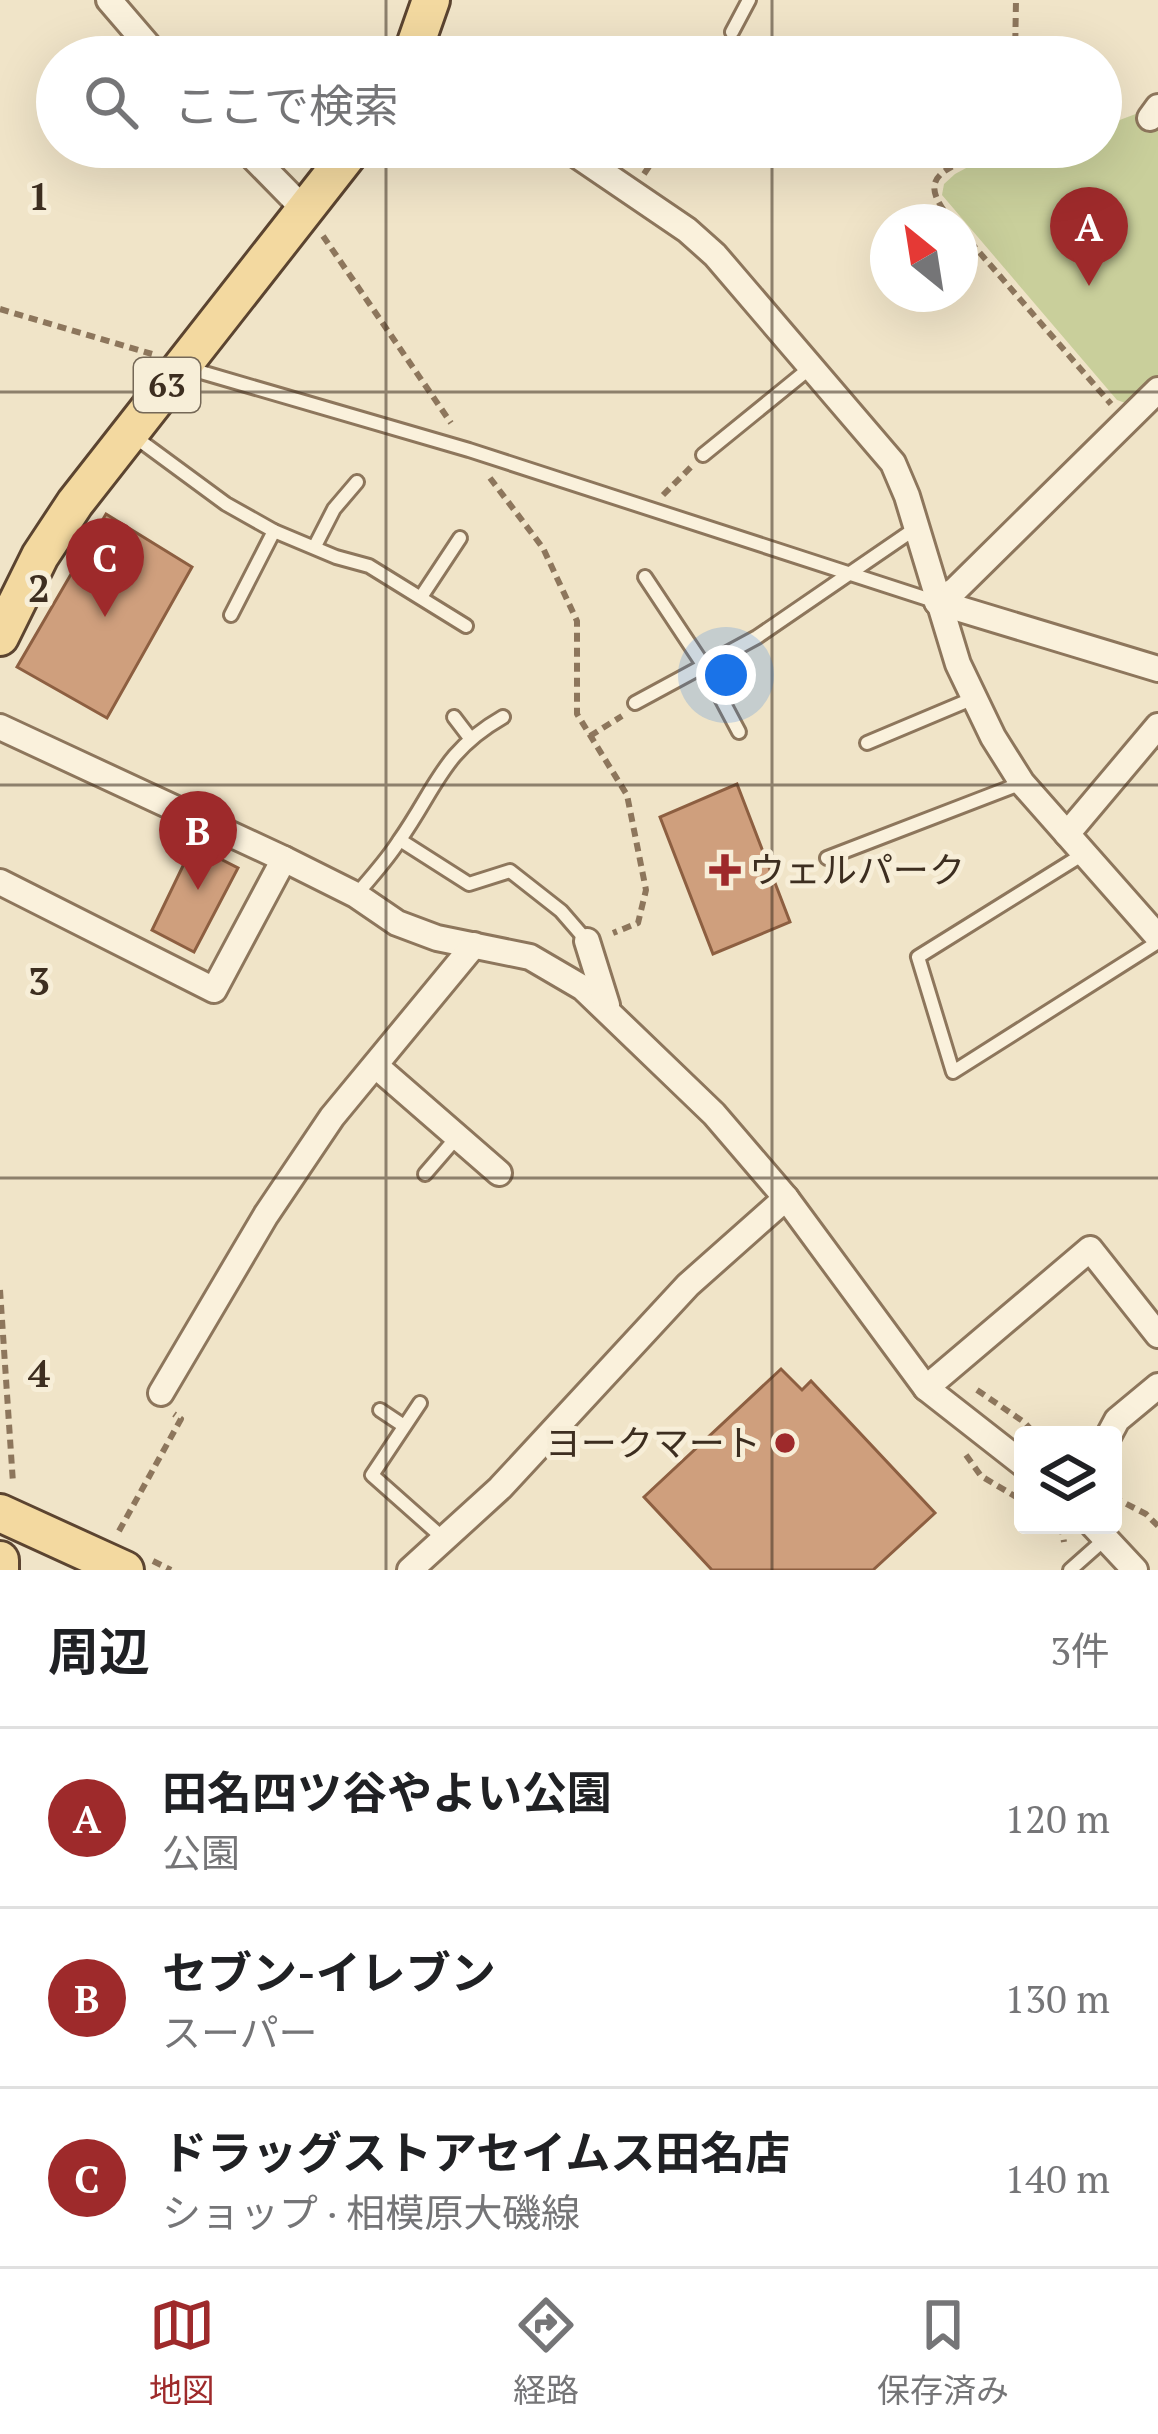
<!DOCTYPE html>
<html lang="ja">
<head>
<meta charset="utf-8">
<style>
	:root { --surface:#fff; --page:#f6f6f6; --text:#202124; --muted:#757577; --line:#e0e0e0; --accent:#9e2a2b }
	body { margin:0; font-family:"PT Serif","Noto Sans JP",serif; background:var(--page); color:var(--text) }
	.controls { position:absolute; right:36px; bottom:36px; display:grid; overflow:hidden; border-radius:12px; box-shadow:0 12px 48px #0002 }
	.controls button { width:108px; height:108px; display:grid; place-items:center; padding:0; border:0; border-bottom:3px solid var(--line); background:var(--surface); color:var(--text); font:60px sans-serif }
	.compass { position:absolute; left:870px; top:204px; width:108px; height:108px; border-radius:50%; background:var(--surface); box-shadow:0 12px 48px #0002; rotate:330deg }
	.you { position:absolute; left:726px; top:675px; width:42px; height:42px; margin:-30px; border:9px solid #fff; border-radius:50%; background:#1a73e8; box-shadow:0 0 0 18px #1a73e833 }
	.badge { display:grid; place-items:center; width:78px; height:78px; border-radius:50%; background:var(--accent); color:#fff; font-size:39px; font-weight:700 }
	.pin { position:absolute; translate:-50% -99px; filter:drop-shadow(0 3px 6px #0008) }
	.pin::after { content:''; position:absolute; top:63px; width:42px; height:36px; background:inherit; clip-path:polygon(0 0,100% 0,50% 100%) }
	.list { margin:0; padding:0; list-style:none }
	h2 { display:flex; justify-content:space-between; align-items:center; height:156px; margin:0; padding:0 48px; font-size:51px }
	h2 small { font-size:39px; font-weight:400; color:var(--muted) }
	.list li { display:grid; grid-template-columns:78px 1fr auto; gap:36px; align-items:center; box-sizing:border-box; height:180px; padding:0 48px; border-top:3px solid var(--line) }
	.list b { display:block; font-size:45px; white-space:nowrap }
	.list p { margin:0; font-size:39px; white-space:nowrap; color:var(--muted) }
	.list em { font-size:39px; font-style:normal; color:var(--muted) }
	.icon { flex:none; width:66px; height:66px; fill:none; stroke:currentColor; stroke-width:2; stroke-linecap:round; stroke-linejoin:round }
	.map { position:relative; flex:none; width:1158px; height:1570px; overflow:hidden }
	.search { position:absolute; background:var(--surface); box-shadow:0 12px 48px #0002; left:36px; right:36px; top:36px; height:132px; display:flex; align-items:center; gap:30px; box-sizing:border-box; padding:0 42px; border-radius:66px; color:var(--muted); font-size:45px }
	.sheet { height:696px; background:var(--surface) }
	nav { display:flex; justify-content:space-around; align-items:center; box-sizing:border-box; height:168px; border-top:3px solid var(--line); background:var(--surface); font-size:33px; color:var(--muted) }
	nav a { display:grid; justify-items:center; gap:6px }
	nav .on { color:var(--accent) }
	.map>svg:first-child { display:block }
	.green { fill:#c9cf9b }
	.building { fill:#cf9f7d; stroke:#8d5f41; stroke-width:3 }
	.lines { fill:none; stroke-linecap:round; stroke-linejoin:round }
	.service-casing { stroke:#8d765c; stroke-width:18 }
	.minor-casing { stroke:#8d765c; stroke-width:30 }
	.primary-casing { stroke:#5b4430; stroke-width:42 }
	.path { stroke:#8d765c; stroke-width:6; stroke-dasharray:9 6; stroke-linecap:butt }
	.service { stroke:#faf1dc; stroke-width:12 }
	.minor { stroke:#faf1dc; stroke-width:24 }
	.primary { stroke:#f3d9a0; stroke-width:36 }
	.grid { fill:none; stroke:#3d2e20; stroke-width:3; stroke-opacity:0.55 }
	.poi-dot { fill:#9e2a2b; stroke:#f7eed8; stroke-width:4.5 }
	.labels { text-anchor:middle; stroke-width:10; stroke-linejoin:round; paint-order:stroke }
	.shield { fill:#f7eed8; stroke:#756857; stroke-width:3 }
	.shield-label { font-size:33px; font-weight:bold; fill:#3d2e20 }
	.poi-label { font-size:36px; fill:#3d2e20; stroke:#f7eed8; text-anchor:start }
	.grid-label { font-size:39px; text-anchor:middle; font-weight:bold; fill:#3d2e20; stroke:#f7eed8; stroke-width:10; stroke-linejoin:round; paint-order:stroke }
</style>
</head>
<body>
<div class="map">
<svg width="1158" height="1570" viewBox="0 0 1158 1570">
	<rect width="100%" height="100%" fill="#f0e4c8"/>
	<!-- green -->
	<path class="green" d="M1141,112l17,12v252l-27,29 -14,-5 -175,-205 2,-11 11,-10 50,-27h96v-20z"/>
	<!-- building -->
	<g class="building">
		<path d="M106,514l86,53 -85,151 -90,-51z"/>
		<path d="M737,784l53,138 -77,32 -53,-137z"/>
		<path d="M193,845l45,23 -44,84 -42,-22z"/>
		<path d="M781,1369l21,21 9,-9 124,132 -62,57h-161l-68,-73z"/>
	</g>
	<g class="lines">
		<defs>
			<g id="service">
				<path d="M732,32l17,-32"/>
				<path d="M201,372l268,78 468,152"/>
				<path d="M135,437l91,67 48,27 62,26 33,9 97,60"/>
				<path d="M703,455l107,-87"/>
				<path d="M315,546l19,-37 23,-27"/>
				<path d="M645,577l59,89 35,66"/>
				<path d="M421,597l39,-59"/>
				<path d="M231,615l43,-84"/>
				<path d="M635,703l122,-66 159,-109"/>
				<path d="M454,717l16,21"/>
				<path d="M867,743l107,-45"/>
				<path d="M400,840l69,44 41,-13 51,40 26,30"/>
				<path d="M1085,853l-167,104 35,115 205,-130"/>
				<path d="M827,858l195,-75"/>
				<path d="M357,894c14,-17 30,-34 42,-53 38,-54 43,-89 104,-124"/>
				<path d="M425,1174l32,-37"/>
				<path d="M420,1403l-48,72 71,63"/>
				<path d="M380,1410l24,16"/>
				<path d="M1070,1570l35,-31"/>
			</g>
			<g id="minor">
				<path d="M109,0l49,57"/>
				<path d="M1150,118l8,-11"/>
				<path d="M243,147l52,53"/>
				<path d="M565,147l122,83 28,25 178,208 14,33 51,168 35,73 29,46 136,154"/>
				<path d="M937,602l18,-12 203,-200"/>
				<path d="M937,602l221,67"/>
				<path d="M0,727l284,132 72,36 41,28 40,15 93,19 53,31 131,126 72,84 140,190 97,76"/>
				<path d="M1067,834l91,-108"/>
				<path d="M0,882l214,108 70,-131"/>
				<path d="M587,941l20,64"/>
				<path d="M376,1066l123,107"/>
				<path d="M926,1388l164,-139 68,86"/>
				<path d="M161,1393l105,-178 66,-98 142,-172"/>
				<path d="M1109,1435l8,-15 41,-34"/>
				<path d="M1093,1525l42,45"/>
				<path d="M410,1570l90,-82 188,-203 98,-87"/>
			</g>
			<g id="primary">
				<path d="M411,57l20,-57"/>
				<path d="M0,637l40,-81 35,-53 279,-356"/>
				<path d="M0,1513l125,57"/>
				<path d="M0,1560v10"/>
			</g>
		</defs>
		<!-- service casing -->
		<use href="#service" class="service-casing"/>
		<!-- minor casing -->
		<use href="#minor" class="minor-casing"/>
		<!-- primary casing -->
		<use href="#primary" class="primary-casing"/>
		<!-- path -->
		<g class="path">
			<path d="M1015,57l1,-57"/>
			<path d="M644,174l18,-27"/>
			<path d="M953,222c-43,-50 -4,-51 39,-75"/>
			<path d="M960,230l151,174"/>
			<path d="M323,236l128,187"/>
			<path d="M0,309l152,45"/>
			<path d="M490,478l53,70 34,73v93l50,81 19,95 -8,33 -25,10"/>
			<path d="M663,495l29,-29"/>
			<path d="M590,736l32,-20"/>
			<path d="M0,1290l13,193"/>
			<path d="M977,1390l47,32 12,13"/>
			<path d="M966,1455l15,21 42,25"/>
			<path d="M1113,1497l33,17 12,12"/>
			<path d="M1061,1525l3,17"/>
			<path d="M119,1531l62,-112 -7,-5"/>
			<path d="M153,1561l18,9"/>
		</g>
		<!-- service -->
		<use href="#service" class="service"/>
		<!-- minor -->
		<use href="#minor" class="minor"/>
		<!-- primary -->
		<use href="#primary" class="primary"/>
	</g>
	<!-- grid -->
	<path class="grid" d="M386,0v57M772,0v57M386,147v1423M772,147v1423M0,392h1158M0,785h1158M0,1178h1158"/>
	<!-- markers -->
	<g class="poi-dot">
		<path d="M719 852h12v12h12v12h-12v12h-12v-12h-12v-12h12z"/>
		<circle cx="785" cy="1443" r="12"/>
	</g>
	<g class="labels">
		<!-- shield labels -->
		<rect class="shield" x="134" y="358" width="66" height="54" rx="9"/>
		<g class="shield-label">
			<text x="167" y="397">63</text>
		</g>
		<!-- poi labels -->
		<g class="poi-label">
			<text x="749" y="883">ウェルパーク</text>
			<text x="761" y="1456" text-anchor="end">ヨークマート</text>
		</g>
	</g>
	<g class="grid-label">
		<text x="39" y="210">1</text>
		<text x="39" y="602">2</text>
		<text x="39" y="995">3</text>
		<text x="39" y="1387">4</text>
	</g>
</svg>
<div class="controls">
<button><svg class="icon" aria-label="layers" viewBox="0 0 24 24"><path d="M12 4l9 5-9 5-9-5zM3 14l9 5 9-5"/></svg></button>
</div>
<svg class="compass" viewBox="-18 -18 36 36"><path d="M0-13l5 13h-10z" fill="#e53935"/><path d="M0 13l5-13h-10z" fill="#757577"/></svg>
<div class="you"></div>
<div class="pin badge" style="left:1089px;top:286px">A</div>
<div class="pin badge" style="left:198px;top:890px">B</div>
<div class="pin badge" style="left:105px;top:617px">C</div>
<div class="search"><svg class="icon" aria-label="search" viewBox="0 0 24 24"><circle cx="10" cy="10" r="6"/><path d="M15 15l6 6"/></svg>ここで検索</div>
</div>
<section class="sheet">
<h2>周辺<small>3件</small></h2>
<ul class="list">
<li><span class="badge">A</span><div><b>田名四ツ谷やよい公園</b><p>公園</p></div><em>120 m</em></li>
<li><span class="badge">B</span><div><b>セブン-イレブン</b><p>スーパー</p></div><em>130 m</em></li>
<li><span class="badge">C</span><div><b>ドラッグストアセイムス田名店</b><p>ショップ · 相模原大磯線</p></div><em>140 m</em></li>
</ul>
</section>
<nav>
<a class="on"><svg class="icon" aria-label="map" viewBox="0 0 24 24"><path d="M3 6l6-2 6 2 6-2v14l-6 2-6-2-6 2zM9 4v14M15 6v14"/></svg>地図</a>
<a><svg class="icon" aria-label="directions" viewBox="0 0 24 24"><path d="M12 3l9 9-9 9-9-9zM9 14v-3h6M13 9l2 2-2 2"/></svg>経路</a>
<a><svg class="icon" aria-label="saved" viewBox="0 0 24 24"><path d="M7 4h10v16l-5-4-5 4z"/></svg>保存済み</a>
</nav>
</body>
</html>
